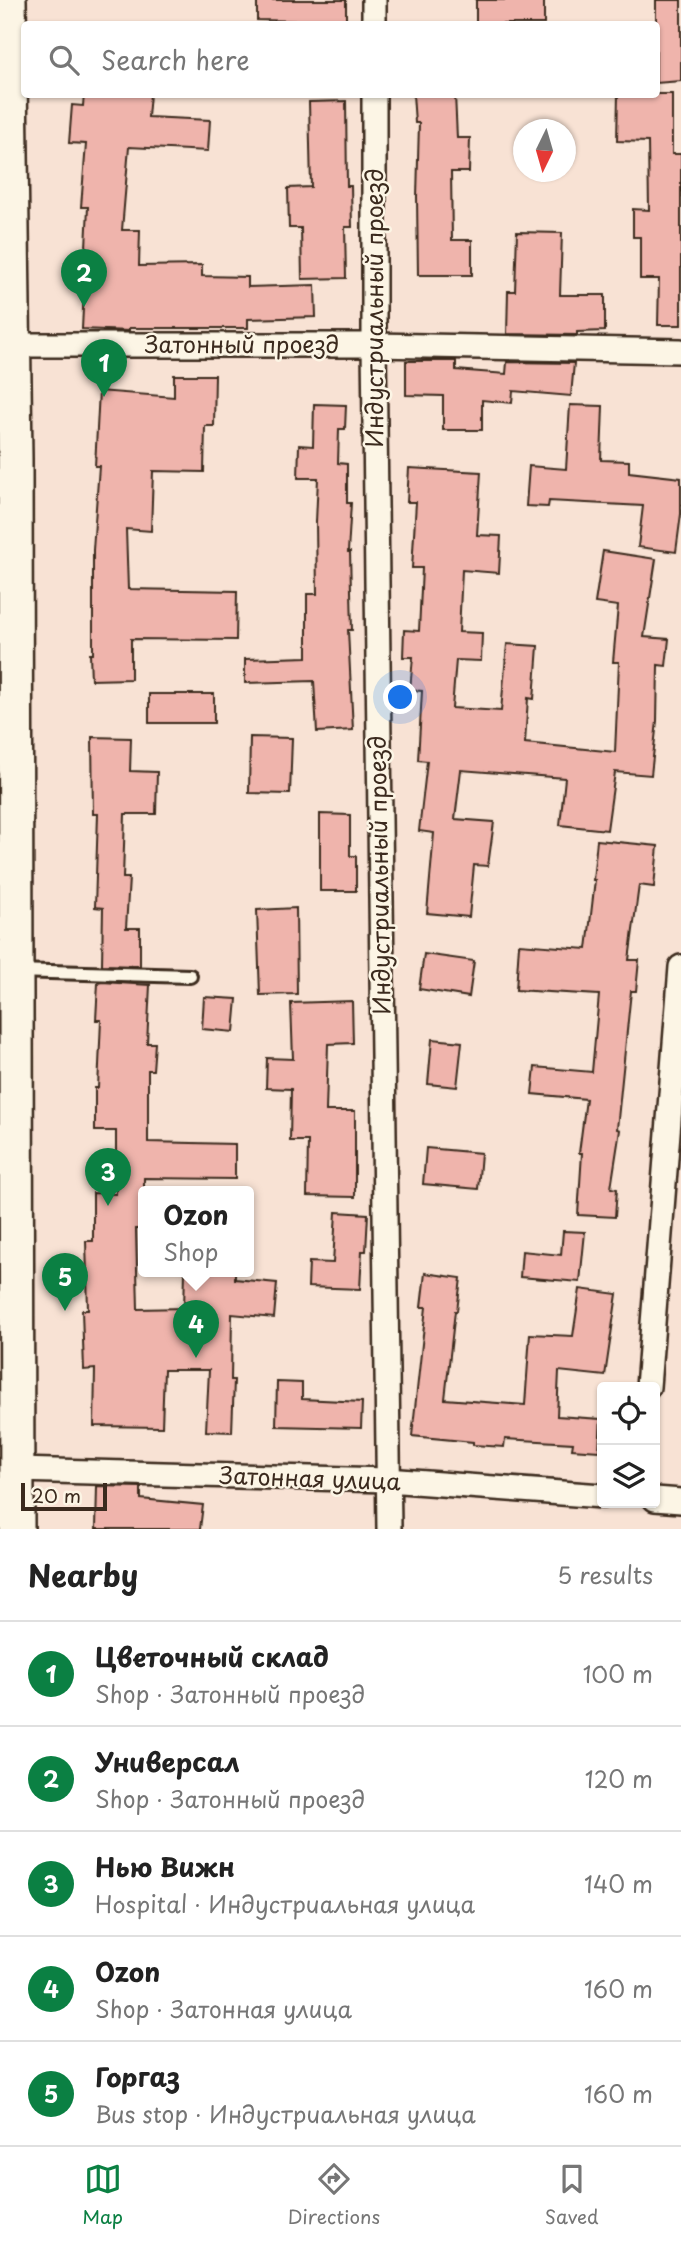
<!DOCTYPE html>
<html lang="en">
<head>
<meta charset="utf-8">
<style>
	:root { --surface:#fff; --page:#f2f2f2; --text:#222; --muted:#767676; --line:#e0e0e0; --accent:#0b8043 }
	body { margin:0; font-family:"Playpen Sans",sans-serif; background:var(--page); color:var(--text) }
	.controls { position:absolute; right:21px; bottom:21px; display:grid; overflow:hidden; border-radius:7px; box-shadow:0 2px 5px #0004 }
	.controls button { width:63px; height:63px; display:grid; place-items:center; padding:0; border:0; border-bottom:2px solid var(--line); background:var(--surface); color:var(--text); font:35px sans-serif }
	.compass { position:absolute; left:513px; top:119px; width:63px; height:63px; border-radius:50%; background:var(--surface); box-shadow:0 2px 5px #0004; rotate:185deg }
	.scale { position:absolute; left:21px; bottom:18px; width:86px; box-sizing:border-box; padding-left:7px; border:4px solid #3b2a1e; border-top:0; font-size:19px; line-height:24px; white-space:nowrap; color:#3b2a1e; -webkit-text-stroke:5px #fcf5e5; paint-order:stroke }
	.you { position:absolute; left:401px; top:698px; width:24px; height:24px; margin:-18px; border:5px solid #fff; border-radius:50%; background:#1a73e8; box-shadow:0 0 0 10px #1a73e833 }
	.badge { display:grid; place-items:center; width:46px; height:46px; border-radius:50%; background:var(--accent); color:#fff; font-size:23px; font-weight:700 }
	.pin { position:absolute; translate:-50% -58px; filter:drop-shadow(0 2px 4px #0008) }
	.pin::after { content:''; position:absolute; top:37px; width:24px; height:21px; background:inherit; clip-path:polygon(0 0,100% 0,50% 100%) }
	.popup { position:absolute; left:138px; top:1186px; width:116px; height:91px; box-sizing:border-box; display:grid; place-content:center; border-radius:7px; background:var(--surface); filter:drop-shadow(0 2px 5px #0005); font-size:23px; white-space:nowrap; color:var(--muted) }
	.popup b { font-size:26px; color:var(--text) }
	.popup::after { content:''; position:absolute; left:50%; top:100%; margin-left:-14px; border:14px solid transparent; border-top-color:var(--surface) }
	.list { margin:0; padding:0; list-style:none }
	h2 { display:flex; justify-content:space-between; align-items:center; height:91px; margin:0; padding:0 28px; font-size:30px }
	h2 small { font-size:23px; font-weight:400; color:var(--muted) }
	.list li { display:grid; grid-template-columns:46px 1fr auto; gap:21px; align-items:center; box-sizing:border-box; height:105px; padding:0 28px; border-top:2px solid var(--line) }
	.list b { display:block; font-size:26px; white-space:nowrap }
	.list p { margin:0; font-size:23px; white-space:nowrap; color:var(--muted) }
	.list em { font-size:23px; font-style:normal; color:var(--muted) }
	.icon { flex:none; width:38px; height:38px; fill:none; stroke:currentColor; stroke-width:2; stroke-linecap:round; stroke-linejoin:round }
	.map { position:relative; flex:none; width:681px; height:1529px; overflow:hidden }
	.search { position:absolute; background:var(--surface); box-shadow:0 2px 5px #0004; left:21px; right:21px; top:21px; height:77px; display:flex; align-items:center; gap:18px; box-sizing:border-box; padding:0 24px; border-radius:7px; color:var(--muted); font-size:26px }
	.sheet { height:616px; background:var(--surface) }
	nav { display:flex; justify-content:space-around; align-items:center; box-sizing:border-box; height:98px; border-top:2px solid var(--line); background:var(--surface); font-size:19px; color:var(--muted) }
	nav a { display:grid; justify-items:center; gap:4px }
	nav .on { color:var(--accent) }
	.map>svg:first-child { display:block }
	.building { fill:#efb4ac; stroke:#3b2a1e; stroke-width:2 }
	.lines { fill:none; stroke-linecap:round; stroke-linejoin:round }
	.lane-casing { stroke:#3b2a1e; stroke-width:18 }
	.street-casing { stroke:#3b2a1e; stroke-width:28 }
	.secondary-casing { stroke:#3b2a1e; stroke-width:38 }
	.lane { stroke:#fcf5e5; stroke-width:12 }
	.street { stroke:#fcf5e5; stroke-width:23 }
	.secondary { stroke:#fcf5e5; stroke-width:33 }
	.labels { text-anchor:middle; stroke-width:5; stroke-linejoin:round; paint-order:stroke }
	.street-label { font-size:23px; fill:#3b2a1e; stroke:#fcf5e5 }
</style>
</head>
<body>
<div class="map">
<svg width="681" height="1529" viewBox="0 0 681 1529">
	<rect width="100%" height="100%" fill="#f8e2d4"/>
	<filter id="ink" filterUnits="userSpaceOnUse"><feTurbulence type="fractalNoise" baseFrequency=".0143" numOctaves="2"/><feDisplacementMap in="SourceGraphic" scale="14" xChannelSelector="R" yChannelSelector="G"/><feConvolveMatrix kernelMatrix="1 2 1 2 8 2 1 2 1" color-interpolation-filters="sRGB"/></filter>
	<g filter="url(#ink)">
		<!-- building -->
		<g class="building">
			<path d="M257,0h89v22l-89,-2z"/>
			<rect x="476" y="0" width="68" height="24"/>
			<path d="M656,0h25v81l-25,2z"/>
			<path d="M84,94h66l-2,23 62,3 -2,31 -79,-4 -7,83h18l-1,36 63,-1v11l46,1v10l67,-2 1,32 -68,2v9h-119v3l-47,-2 6,-122h-7l5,-63 -17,-1 3,-38 11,1z"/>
			<path d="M413,94h42l2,44h13l-1,34h-18l1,68h20v35h-54l-1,-78 2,-74h-4z"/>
			<path d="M618,94h54v60h9v171h-23l1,-46h-19v-42h-7v-28l16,1 -1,-68 -31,-1z"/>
			<path d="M346,101l1,85h4l1,41h-7l1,51 -44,1 -1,-51h-12l-1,-40 23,-1 -2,-85z"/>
			<path d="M517,232l45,1 -2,62h45v36l-28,1v3l-70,-1 1,-43h7z"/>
			<path d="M406,361h50v9l50,4 1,-12 67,1 -3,33 -58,-5 -1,12 -30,-3v30h-39v-34l-37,-1z"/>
			<path d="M174,375h41l-1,51h-9l-1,46 -51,-1 -2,60 -25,-2 2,60 109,2 -1,49 -105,-1v40l-40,1 -1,-26h3v-104l6,-84h-4l4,-75 75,6z"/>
			<path d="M314,404l32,1 -1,24h-6l-1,34 9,1v39h4l-3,49h2l2,78h-4l5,100 -36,2 -3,-51 -69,2v-24l62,-2v-63h10l-1,-72 2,-44h-20l1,-33 14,1z"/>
			<path d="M570,405l33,1 -2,54 28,1v11l52,6v36l-5,38 -38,-5 5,-41 -94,-5 -1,6 -22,-1 3,-40 37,3z"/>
			<path d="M409,468l72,4 -4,63 24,1 -2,37 -37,-3 -3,62 23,1 -1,28 -25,-1 -4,48 49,3 6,-67 31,2 -4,53 -6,-1 -3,45 90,9 4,-90h-6l5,-56 -23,-3 8,-52 53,8 -12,78 25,2 -3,27 -8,-1 -1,56 -6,54 -36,-3 -8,58 -47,-5 5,-47 -104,-8 -6,49 39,3 -6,44 -14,-1 -5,52 -42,-4 7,-80 -15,-2 8,-70 -9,-1 4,-69 -12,-1 3,-33h-10l1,-27 15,1 3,-63h-10l4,-66h-9z"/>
			<rect x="149" y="694" width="65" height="29"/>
			<path d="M92,737l39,1 -1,33 27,1 -1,42h-31l-2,64h6l-3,50h14v38l-38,-1 1,-57 -8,-1 3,-93h-5z"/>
			<path d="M250,737l42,1 -2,56 -41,-1z"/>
			<path d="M320,814l30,1v41h6v35h-36z"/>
			<path d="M597,840l61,6 -4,41 -15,-2 -10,75h10l-3,31h-5l-14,138 3,1 -9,58 6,1 -2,28 -37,-2 4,-62h-3l7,-54 -54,-5 3,-27 57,5 7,-77 -83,-5 3,-46 68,5 8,-69h-2z"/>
			<path d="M296,908l1,86 -37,1 -3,-85z"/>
			<path d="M424,954l50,7 -5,36 -50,-8z"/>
			<path d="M102,982l48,3 -3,58h8l-2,27h-5v72l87,2v35l-91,-1v51h-8l2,80 46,-1 1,-36h50v7l42,4 -3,35 -42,-4 -1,66h3l-2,52 -26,-1 3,-61h-45l-2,57 -68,-1 1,-57 -11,1 -2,-60h6l-2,-69h7v-48l23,1v-63h-21v-43h3l3,-68h-5l2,-37z"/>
			<path d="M204,997l33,2 -3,33 -32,-3z"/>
			<path d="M352,1001l1,42 -25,1 -2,67h29v86l-48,-1 1,-55h-18l1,-52 -25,-1 1,-30 26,1 -2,-56z"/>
			<path d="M432,1039l30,3 -5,45 -29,-3z"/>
			<path d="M426,1148l55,5 -3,36 -55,-5z"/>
			<path d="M336,1212l32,2 -2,37h-4l-2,38 -52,-2 1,-25 24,1z"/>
			<path d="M563,1231l22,1 -5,50 -60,-5 2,-26 39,4z"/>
			<path d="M425,1273l36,5 -4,33h-2l-10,88 80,6 5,-71 43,2 7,-47 37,5 -12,82 -46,-5 -2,45 44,3 -2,32 -27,-2 1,-6 -68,-4 -1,8 -31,-2v-3l-61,-6 14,-129h-5z"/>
			<path d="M277,1382l25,1v16l60,3 -1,26 -85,-2z"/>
			<path d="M97,1486l44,1v12l62,6 -3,24h-104z"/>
		</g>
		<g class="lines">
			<defs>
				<path id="lane" d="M15,971l175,5"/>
				<g id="street">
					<path d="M374,0v24"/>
					<path d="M374,94v251l15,1184"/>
					<path d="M13,345h361l307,6"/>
					<path d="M648,1387l33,-420"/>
					<path d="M17,1470l370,10 215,16"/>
					<path d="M655,1499l26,2"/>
				</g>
				<path id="secondary" d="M9,0l6,459 2,1070"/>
			</defs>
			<!-- lane casing -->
			<use href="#lane" class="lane-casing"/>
			<!-- street casing -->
			<use href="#street" class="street-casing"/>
			<!-- secondary casing -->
			<use href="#secondary" class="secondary-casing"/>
			<!-- lane -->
			<use href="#lane" class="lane"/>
			<!-- street -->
			<use href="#street" class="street"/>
			<!-- secondary -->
			<use href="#secondary" class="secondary"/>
		</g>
	</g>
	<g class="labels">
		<!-- street labels -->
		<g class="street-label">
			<text transform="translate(375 308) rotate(-90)" y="8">Индустриальный проезд</text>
			<text x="242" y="353">Затонный проезд</text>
			<text transform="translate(380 875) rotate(-91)" y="8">Индустриальный проезд</text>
			<text transform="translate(310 1479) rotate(2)" y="8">Затонная улица</text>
		</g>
	</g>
</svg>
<div class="controls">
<button><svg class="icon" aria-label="locate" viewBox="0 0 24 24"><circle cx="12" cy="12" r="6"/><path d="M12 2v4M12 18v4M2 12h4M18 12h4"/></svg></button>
<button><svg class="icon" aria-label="layers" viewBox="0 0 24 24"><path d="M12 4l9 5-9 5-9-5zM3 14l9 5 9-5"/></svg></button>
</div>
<svg class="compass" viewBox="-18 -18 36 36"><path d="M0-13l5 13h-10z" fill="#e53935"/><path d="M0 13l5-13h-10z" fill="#767676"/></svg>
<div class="scale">20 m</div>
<div class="you"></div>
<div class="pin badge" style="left:104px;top:397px">1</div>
<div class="pin badge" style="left:84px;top:307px">2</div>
<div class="pin badge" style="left:108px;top:1206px">3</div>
<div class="pin badge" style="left:196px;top:1358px">4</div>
<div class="popup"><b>Ozon</b>Shop</div>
<div class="pin badge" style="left:65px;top:1311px">5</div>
<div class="search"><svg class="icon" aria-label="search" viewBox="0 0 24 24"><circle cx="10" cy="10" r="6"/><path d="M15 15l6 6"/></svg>Search here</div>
</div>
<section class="sheet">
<h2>Nearby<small>5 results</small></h2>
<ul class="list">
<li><span class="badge">1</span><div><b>Цветочный склад</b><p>Shop · Затонный проезд</p></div><em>100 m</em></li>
<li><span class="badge">2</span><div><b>Универсал</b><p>Shop · Затонный проезд</p></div><em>120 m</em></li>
<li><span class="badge">3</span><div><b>Нью Вижн</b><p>Hospital · Индустриальная улица</p></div><em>140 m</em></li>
<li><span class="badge">4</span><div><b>Ozon</b><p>Shop · Затонная улица</p></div><em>160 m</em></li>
<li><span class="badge">5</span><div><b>Горгаз</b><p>Bus stop · Индустриальная улица</p></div><em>160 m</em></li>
</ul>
</section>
<nav>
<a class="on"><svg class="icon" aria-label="map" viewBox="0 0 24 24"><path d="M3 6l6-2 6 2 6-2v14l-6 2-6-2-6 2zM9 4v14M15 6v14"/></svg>Map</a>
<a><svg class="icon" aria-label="directions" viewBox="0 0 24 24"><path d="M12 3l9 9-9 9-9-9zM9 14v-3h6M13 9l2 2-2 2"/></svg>Directions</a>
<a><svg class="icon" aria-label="saved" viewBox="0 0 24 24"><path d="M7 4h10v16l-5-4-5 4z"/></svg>Saved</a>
</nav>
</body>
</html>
